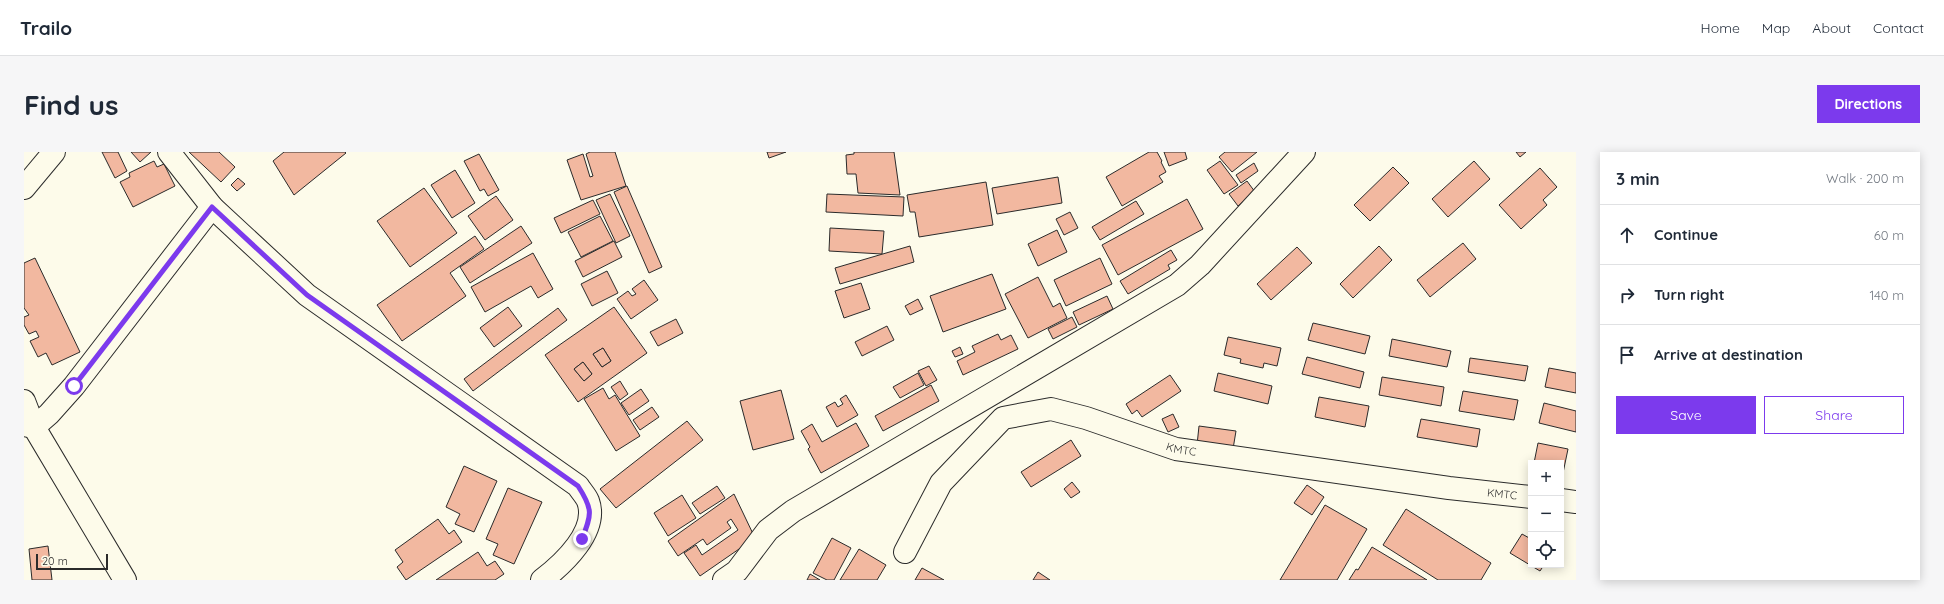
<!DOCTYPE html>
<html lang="en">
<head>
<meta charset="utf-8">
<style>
	:root { --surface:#fff; --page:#f6f6f7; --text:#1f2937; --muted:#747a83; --line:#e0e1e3; --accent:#7c3aed }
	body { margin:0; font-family:Quicksand,sans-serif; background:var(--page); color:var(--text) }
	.controls { position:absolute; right:12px; bottom:12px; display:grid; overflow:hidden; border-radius:0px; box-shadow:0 2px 10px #0003 }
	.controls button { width:36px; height:36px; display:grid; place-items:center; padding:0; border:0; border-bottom:1px solid var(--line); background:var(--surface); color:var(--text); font:20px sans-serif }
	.scale { position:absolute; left:12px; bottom:10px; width:72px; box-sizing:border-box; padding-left:4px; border:2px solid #2b2b2b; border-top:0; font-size:11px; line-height:14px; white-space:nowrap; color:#2b2b2b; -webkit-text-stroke:3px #fdfbea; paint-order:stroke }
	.stop { position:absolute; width:12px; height:12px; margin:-9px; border:3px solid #7c3aed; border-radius:50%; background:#fff }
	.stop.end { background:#7c3aed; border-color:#fff; box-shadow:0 1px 4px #0008 }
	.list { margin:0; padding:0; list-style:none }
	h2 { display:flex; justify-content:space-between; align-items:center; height:52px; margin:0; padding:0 16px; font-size:17px }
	h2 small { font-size:13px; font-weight:400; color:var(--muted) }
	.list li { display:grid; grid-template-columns:26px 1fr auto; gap:12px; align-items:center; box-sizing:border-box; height:60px; padding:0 16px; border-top:1px solid var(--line) }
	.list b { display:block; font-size:15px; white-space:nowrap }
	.list em { font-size:13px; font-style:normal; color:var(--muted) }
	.actions { display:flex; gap:8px; padding:12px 16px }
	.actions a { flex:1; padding:9px 0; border:1px solid var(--accent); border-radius:0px; text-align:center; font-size:14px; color:var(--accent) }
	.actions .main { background:var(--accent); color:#fff }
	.icon { flex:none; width:22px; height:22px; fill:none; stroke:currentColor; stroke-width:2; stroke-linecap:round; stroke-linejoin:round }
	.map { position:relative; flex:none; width:1552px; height:428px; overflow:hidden; border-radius:0px }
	header { display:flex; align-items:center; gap:24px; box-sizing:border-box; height:56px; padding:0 20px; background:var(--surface); border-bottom:1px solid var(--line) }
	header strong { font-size:19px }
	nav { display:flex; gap:22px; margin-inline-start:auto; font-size:14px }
	.intro { display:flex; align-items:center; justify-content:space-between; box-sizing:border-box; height:96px; padding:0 24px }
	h1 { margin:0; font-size:28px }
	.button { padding:10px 18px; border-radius:0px; background:var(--accent); color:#fff; font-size:14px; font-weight:700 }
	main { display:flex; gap:24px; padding:0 24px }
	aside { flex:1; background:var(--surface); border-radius:0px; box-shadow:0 2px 10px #0003 }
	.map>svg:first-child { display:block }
	.building { fill:#f2b8a0; stroke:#2b2b2b; fill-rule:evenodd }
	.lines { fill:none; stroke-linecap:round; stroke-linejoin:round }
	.street-casing { stroke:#2b2b2b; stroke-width:24 }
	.street { stroke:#fdfbea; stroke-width:22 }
	.route { stroke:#7c3aed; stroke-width:5 }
	.labels { text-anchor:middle; stroke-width:3; stroke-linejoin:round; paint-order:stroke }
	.street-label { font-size:11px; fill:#2b2b2b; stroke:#fdfbea }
</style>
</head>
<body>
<header>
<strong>Trailo</strong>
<nav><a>Home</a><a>Map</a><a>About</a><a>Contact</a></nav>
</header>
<div class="intro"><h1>Find us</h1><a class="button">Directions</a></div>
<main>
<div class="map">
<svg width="1552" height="428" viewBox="0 0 1552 428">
	<rect width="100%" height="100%" fill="#fdfbea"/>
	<!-- building -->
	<g class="building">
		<path d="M78,0h16l9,19 -12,7z"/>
		<path d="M107,0h20l-11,10z"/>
		<path d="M165,0h30l16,15 -14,15z"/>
		<path d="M260,0h61l1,1 -52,42 -21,-34z"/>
		<path d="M566,0h25l11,34 -45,14 -14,-40 16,-6 7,23 3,-1 -7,-22z"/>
		<path d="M743,0h19l-17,6z"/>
		<path d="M830,0h40l6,43 -42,-2 -2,-19h-9l-1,-19 8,-1z"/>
		<path d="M1125,0h8l5,9 -1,1 5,10 -7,4 4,6 -41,24 -16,-29z"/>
		<path d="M1140,0h21l2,7 -18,7z"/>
		<path d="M1201,0h32l-25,20 -13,-15z"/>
		<path d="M1492,0h10l-6,5z"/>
		<path d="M455,2l20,36 -11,6 -4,-7 -4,2 -16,-30z"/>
		<path d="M130,9l3,6 7,-3 11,22 -42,21 -13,-25 10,-5 -1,-4z"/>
		<path d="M1196,9l18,24 -14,9 -17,-24z"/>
		<path d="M1450,9l16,18 -42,38 -16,-18z"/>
		<path d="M1230,11l4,8 -17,12 -5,-8z"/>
		<path d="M1369,15l16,16 -39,38 -16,-16z"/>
		<path d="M1516,16l17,19 -14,13 4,5 -26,24 -22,-24z"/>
		<path d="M431,18l20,33 -23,15 -21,-33z"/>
		<path d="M1034,25l4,26 -65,11 -5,-26z"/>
		<path d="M214,26l7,6 -8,7 -6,-6z"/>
		<path d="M1223,29l8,11 -17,14 -9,-12z"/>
		<path d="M962,30l7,43 -74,12 -4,-25h-5l-3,-17z"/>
		<path d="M603,34l35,81 -13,6 -35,-81z"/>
		<path d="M400,36l33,45 -47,34 -33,-46z"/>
		<path d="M586,42l20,42 -14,7 -20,-43z"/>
		<path d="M803,42l77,3 -1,19 -77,-4z"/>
		<path d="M472,44l17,24 -28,20 -17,-24z"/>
		<path d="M1163,47l16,30 -85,46 -16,-30z"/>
		<path d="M569,48l7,14 -39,19 -7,-15z"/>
		<path d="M1112,49l8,13 -44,26 -8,-13z"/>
		<path d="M1046,60l8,16 -14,7 -8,-16z"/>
		<path d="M576,64l13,25 -32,16 -13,-25z"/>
		<path d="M497,74l11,17 -62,40 -10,-16z"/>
		<path d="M806,76l54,3 -2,23 -53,-3z"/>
		<path d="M1033,78l10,22 -29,14 -10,-22z"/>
		<path d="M451,84l9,13 -34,24 16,23 -64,45 -25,-36z"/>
		<path d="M590,89l8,16 -39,20 -8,-16z"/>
		<path d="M1439,91l13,16 -46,38 -13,-17z"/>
		<path d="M886,94l4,16 -74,22 -5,-16z"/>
		<path d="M1355,94l13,14 -39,38 -13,-14z"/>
		<path d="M1273,95l15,16 -41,37 -14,-16z"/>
		<path d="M1147,98l6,10 -9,5 2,4 -42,25 -8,-13z"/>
		<path d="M509,101l20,36 -15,9 -7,-12 -46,26 -14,-25z"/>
		<path d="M11,106l45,94 -28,13 -6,-12 -8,4 -8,-16 9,-4 -3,-6 -7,3 -5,-9v-8l5,-2 -5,-7v-45z"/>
		<path d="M1076,106l12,26 -46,22 -12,-26z"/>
		<path d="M583,119l11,22 -26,13 -11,-22z"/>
		<path d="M968,122l14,35 -63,23 -13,-36z"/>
		<path d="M1014,125l15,30 7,-4 7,15 -39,20 -23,-44z"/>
		<path d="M620,128l14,20 -27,19 -14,-20 11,-8 4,5 4,-2 -4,-5z"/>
		<path d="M837,131l9,26 -26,9 -9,-27z"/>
		<path d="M1083,144l6,13 -34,16 -6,-13z"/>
		<path d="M894,147l5,10 -13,6 -5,-9z"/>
		<path d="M484,155l14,19 -28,21 -14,-19z"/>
		<path d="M590,155l33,46 -69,49 -33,-47zM579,196l8,13 -9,6 -9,-13zM559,210l9,12 -8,7 -10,-12z"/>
		<path d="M534,156l9,12 -94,71 -9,-12z"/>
		<path d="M1048,165l5,10 -24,12 -5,-10z"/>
		<path d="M652,167l7,14 -25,13 -8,-14z"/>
		<path d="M1289,171l57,13 -5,18 -57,-14z"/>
		<path d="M863,174l7,14 -32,16 -7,-14z"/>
		<path d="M974,182l3,6 10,-5 7,14 -55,26 -6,-14 18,-9 -3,-6z"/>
		<path d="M1204,185l53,11 -4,18 -13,-3 -1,5 -23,-5 1,-4 -17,-4z"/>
		<path d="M1368,187l59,12 -4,16 -58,-11z"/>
		<path d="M936,195l3,7 -8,3 -3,-6z"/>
		<path d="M579,196l8,13 -9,6 -9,-13z"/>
		<path d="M1283,205l57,15 -4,16 -58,-14z"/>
		<path d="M1446,206l58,8 -3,15 -57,-9z"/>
		<path d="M559,210l9,12 -8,7 -10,-12z"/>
		<path d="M905,214l8,14 -11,6 -8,-15z"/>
		<path d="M1525,216l27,5v20l-31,-6z"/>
		<path d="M894,221l6,12 -24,13 -7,-11z"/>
		<path d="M1194,221l54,13 -4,18 -54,-13z"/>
		<path d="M1146,223l11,16 -39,26 -5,-7 -5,4 -6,-10z"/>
		<path d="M1358,225l62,10 -3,19 -62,-11z"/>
		<path d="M596,229l8,13 -8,6 -9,-13z"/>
		<path d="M907,233l8,16 -56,30 -8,-15z"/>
		<path d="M579,236l6,11 6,-4 25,41 -24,15 -32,-52z"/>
		<path d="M617,237l8,12 -20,14 -8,-12z"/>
		<path d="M757,238l13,49 -41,11 -13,-49z"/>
		<path d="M1439,239l55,9 -4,20 -55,-9z"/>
		<path d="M822,243l12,20 -21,12 -11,-20 9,-5 3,5 5,-3 -3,-5z"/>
		<path d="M1295,245l50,9 -4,21 -50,-10z"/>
		<path d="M1520,251l32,8v21l-37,-9z"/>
		<path d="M628,255l7,10 -19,13 -7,-10z"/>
		<path d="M1149,262l6,13 -11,5 -6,-13z"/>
		<path d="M1397,267l59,10 -3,18 -60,-10z"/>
		<path d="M663,269l16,19 -87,68 -16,-19z"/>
		<path d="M832,271l13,23 -48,27 -13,-24 2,-2 -9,-16 11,-7 10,18z"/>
		<path d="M1175,274l37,5 -3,18 -36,-4z"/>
		<path d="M1047,288l10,16 -50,31 -10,-15z"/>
		<path d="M1514,291l30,6 -5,24 -2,-1v-9h-27z"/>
		<path d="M440,314l33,15 -23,51 -19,-8 5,-10 -14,-7z"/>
		<path d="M1048,330l8,10 -9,6 -7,-9z"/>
		<path d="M1283,333l17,12 -12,18 -18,-12z"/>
		<path d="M693,334l8,12 -25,16 -8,-11z"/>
		<path d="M484,336l34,14 -28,62 -21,-9 5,-11 -12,-5z"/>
		<path d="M710,342l21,44 -55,38 -16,-23 12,-8 6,10 36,-25 -7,-11 -4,3 4,6 -24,17 -4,-6 -25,17 -10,-15z"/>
		<path d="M658,343l14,23 -28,18 -14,-23z"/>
		<path d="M1301,353l42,24 -30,51h-57z"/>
		<path d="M1382,357l85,54 -10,17h-43l-55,-35z"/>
		<path d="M414,367l11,15 5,-4 8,12 -56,38 -9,-13 6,-5 -8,-12z"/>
		<path d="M1498,382l9,5v26h13l-4,6 -30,-18z"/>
		<path d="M808,386l19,10 -17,32h-7l-14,-7z"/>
		<path d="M24,394l4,34h-20l-3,-31z"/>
		<path d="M1348,395l55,33h-78l7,-11 2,1z"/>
		<path d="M835,397l27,16 -9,15h-37z"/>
		<path d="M454,400l9,14 8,-5 9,13 -9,6h-59z"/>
		<path d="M898,416l22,12h-29z"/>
		<path d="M1014,420l12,8h-17z"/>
		<path d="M786,422l10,6h-13z"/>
	</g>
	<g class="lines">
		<defs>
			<g id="street">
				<path d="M145,0l43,55 95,88 271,191c3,5 8,10 10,15 11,30 -25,63 -46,79"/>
				<path d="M0,36l30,-36"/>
				<path d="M0,249l10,26 91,153"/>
				<path d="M0,273l10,2 15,-13 25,-28 138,-179"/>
				<path d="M1537,348l15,2"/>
				<path id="s1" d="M881,400l36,-69 62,-65 48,-9 35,9 90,31 273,39 82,9"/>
				<path d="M700,428l13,-9 31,-41 25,-19 384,-226 23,-20 104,-113"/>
			</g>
		</defs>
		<!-- street casing -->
		<use href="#street" class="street-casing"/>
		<!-- street -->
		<use href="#street" class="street"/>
	</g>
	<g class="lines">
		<!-- route -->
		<path class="route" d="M50,234l138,-179 95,88 271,191c15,23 14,28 4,53"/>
	</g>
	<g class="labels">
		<!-- street labels -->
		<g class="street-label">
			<text dy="4" stroke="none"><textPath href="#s1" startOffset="353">KMTC</textPath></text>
			<text dy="4" stroke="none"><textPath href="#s1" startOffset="677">KMTC</textPath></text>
		</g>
	</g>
</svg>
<div class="controls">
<button>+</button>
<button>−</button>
<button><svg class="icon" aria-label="locate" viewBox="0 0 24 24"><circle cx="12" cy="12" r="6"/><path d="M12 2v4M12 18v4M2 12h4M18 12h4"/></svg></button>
</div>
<div class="scale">20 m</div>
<div class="stop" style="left:50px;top:234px"></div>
<div class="stop end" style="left:558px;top:387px"></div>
</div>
<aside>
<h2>3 min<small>Walk · 200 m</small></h2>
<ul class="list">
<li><svg class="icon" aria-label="ahead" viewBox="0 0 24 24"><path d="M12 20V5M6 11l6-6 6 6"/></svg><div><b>Continue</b></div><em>60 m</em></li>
<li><svg class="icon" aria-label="right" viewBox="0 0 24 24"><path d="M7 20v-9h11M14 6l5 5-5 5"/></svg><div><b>Turn right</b></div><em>140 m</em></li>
<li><svg class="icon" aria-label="arrive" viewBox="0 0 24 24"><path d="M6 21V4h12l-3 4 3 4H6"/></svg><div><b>Arrive at destination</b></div></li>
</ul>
<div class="actions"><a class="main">Save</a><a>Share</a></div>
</aside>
</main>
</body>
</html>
